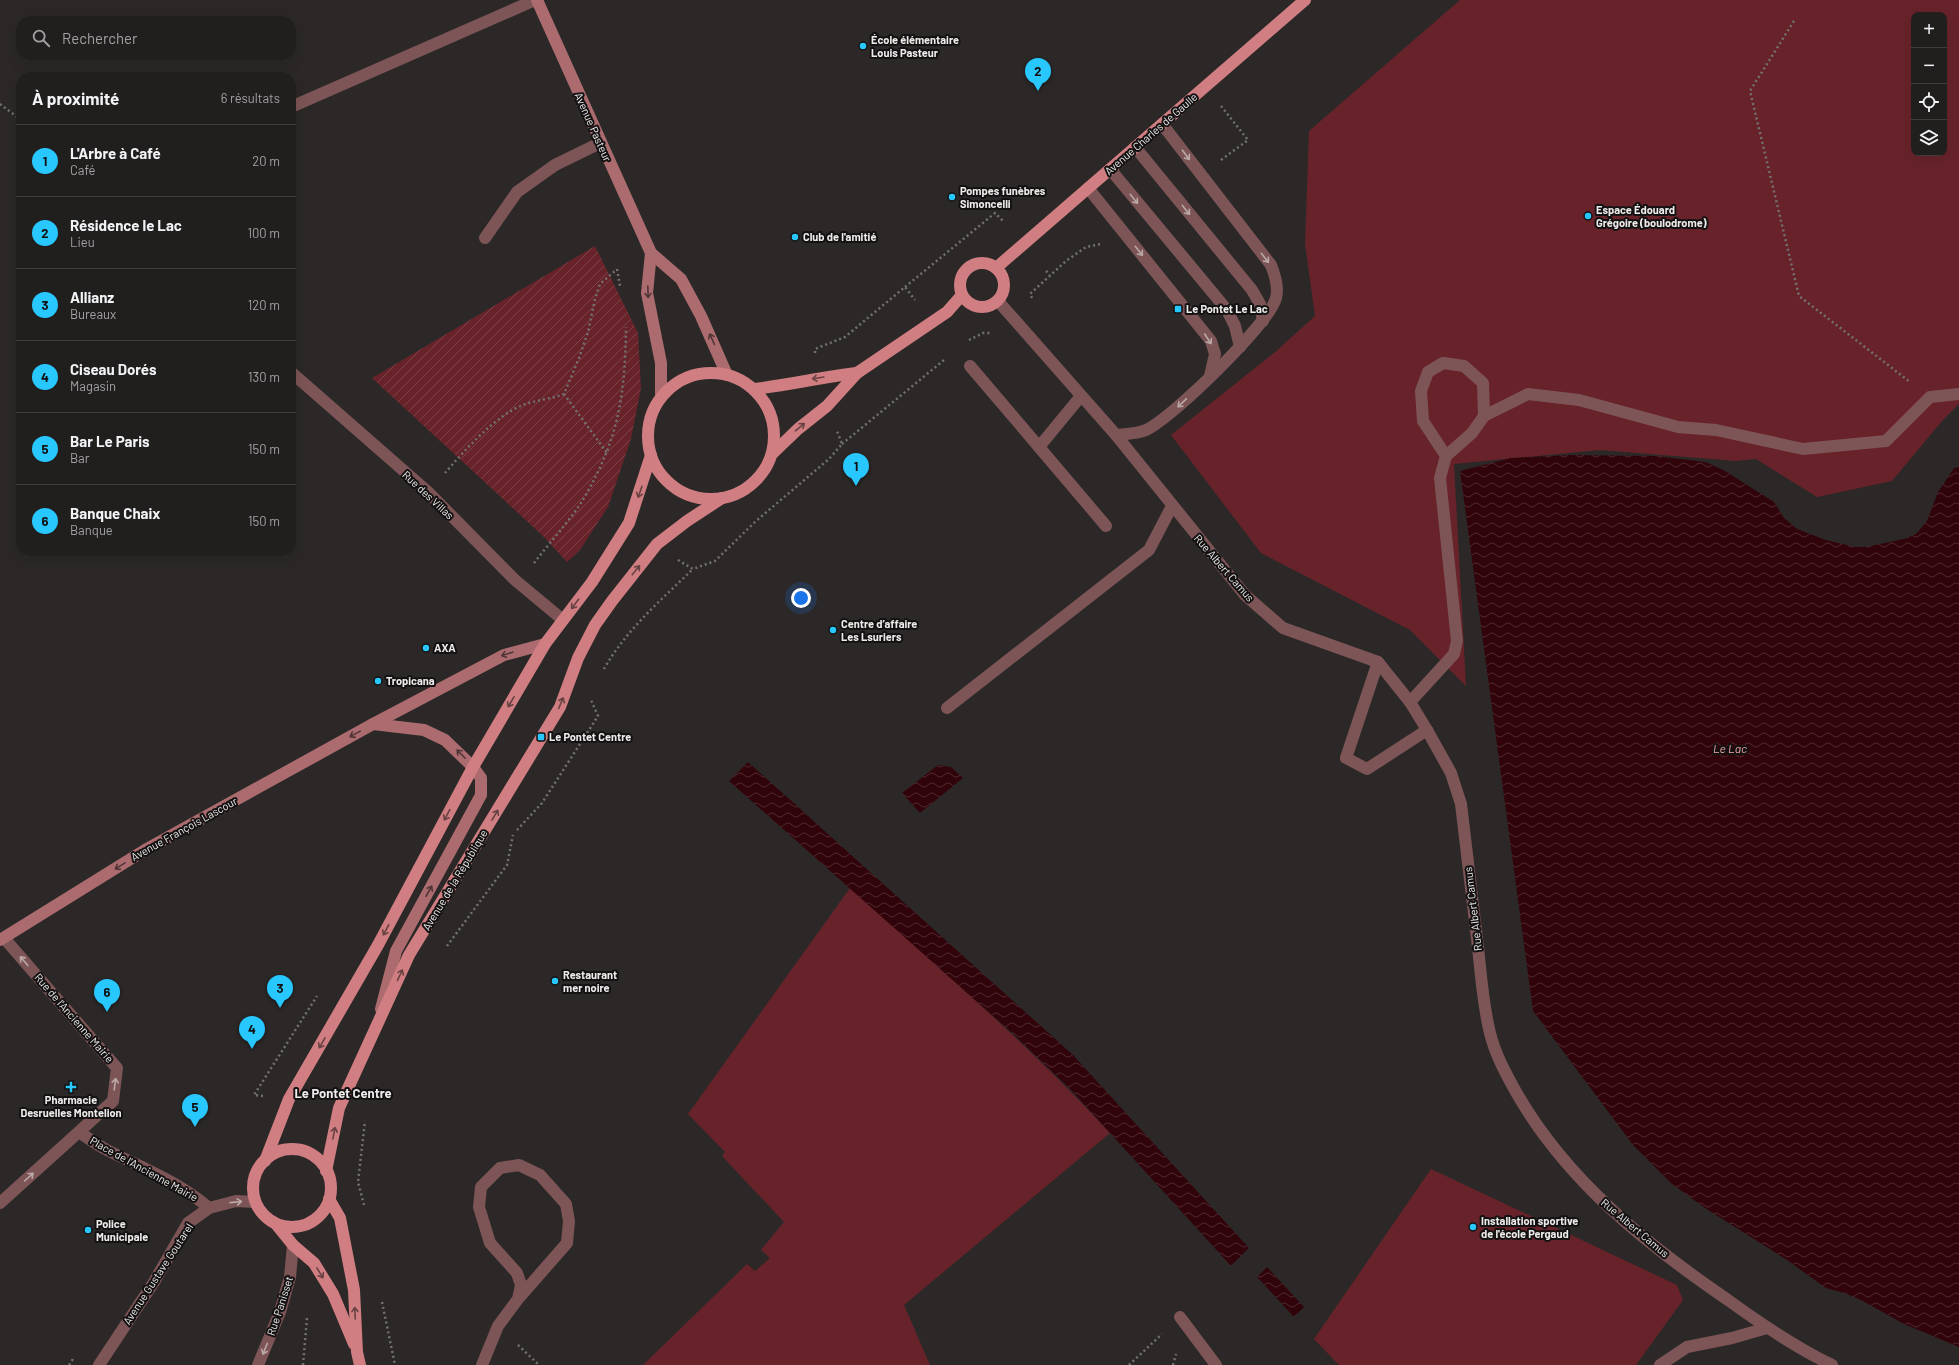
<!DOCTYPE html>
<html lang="fr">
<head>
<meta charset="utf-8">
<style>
	:root { --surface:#211e1e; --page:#292727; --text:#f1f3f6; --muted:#a2a2a4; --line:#3e3c3c; --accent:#28c8ff }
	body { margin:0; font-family:Barlow,sans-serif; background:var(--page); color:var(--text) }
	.controls { position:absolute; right:12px; top:12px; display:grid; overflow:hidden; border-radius:8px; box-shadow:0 4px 16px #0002 }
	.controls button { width:36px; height:36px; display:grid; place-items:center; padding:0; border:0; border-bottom:1px solid var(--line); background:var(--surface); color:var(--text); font:20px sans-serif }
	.you { position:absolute; left:801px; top:598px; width:14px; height:14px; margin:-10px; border:3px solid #fff; border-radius:50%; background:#1a73e8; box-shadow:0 0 0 6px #1a73e833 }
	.badge { display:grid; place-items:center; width:26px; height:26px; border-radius:50%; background:var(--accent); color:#111; font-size:13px; font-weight:700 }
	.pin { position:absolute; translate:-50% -33px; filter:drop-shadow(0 1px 2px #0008) }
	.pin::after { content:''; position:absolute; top:21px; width:14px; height:12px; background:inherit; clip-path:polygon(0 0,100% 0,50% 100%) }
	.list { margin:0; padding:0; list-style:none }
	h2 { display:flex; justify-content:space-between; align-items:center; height:52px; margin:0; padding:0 16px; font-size:17px }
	h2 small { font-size:13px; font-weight:400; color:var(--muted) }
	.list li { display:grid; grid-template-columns:26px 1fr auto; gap:12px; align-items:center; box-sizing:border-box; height:72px; padding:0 16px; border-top:1px solid var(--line) }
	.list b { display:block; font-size:15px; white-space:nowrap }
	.list p { margin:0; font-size:13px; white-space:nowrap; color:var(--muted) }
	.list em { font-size:13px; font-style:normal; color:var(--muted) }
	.icon { flex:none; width:22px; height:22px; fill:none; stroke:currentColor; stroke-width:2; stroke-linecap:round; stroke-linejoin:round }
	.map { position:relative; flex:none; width:1959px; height:1365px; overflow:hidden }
	.search { position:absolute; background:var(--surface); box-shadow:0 4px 16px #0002; left:16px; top:16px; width:280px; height:44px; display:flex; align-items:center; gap:10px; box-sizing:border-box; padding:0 14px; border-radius:16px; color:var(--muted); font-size:15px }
	.panel { position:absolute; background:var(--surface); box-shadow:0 4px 16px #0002; left:16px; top:72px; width:280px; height:484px; border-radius:16px }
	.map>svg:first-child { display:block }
	.green { fill:#68232a; fill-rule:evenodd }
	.garden { fill:url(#garden-furrows) }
	.water { fill:url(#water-waves) }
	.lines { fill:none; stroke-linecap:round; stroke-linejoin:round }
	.path { stroke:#747171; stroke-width:2.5; stroke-dasharray:2 3; stroke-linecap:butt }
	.lane { stroke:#7d5556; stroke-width:12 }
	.street { stroke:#7d5556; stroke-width:12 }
	.secondary { stroke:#ac6c6f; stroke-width:12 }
	.primary { stroke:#d07e81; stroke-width:12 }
	.oneway { stroke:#bba8a8 }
	.oneway2 { stroke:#503537 }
	.oneway3 { stroke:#684243 }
	.poi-dot { fill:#28c8ff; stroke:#131111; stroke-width:1.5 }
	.labels { text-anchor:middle; stroke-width:4; stroke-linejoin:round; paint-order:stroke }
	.poi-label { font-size:11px; font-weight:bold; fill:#eeebeb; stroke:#131111; text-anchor:start }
	.street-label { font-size:11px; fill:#eeebeb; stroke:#131111 }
	.water-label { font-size:12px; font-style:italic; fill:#f2a7a9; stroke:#131111 }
	.quarter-label { font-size:13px; font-weight:bold; fill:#eeebeb; stroke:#131111 }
</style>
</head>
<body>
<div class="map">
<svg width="1959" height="1365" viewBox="0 0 1959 1365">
	<defs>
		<pattern id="garden-furrows" width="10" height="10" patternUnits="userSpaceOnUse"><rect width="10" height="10" fill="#68232a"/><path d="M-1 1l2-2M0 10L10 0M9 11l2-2" fill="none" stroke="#7e4349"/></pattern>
		<pattern id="water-waves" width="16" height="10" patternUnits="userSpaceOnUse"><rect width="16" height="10" fill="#31040b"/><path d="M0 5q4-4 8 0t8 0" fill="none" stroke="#4f292f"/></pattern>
	</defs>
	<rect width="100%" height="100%" fill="#2c2828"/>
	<!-- green -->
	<g class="green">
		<path d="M1460,0h499v404l-17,17 -50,60 -75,16 -61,-38 -20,2 -136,-11 -146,14 12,222 -56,-56 -149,-77 -90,-118 103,-82 41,-37 -10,-72 4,-113zM1914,15h30v138h-30z"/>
		<path d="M850,888c89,80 179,157 260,245l-206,172 26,60h-287l104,-101 8,7 15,-13 -9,-8 23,-28 -62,-66 3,-4 -37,-38z"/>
		<path d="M1431,1169l246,116 6,15 -47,65h-297l-25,-26z"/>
	</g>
	<!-- garden -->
	<path class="garden" d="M595,246l43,87 3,55 -10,51 -23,68 -28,43 -13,12 -24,-26 -171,-158z"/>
	<!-- water -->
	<g class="water">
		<path d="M1570,455l86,1 50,6 19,9 49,31 10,16 13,11 29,11 29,7h11l42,-9 9,-5 10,-12 11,-29 16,-24 5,-1v880l-55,-23 -43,-24 -17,-7 -18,-5 -39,-28 -82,-52 -33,-24 -39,-39 -100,-134 -73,-540 51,-13z"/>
		<path d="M748,762l325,293 176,193 -18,18 -161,-177 -59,-57 -282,-251z"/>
		<path d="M938,765l13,2 12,11 -43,35 -18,-20z"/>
		<path d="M1267,1267l37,40 -10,10 -37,-40z"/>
	</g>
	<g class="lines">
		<!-- path -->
		<g class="path">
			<path d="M1794,21l-44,70 49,205 111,86"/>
			<path d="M0,104l21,16"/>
			<path d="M1221,106l27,34 -27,20"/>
			<path d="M617,269l3,17"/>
			<path d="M1046,271l4,4"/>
			<path d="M905,287l90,-74 9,9"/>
			<path d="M1032,298l-2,-4 36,-33 20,-14 15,-3"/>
			<path d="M969,340l14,-7h9"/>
			<path d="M815,353v-4l30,-12 60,-50 10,13"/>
			<path d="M564,394l43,59"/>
			<path d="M842,444l102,-84"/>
			<path d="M445,473c19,-22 51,-58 78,-68 13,-5 28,-6 41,-11l15,-36 9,-26 7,-33 5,-15 16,-14"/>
			<path d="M678,560l15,9 22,-8 41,-40 73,-62 13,-15 -5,-13"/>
			<path d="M534,563c16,-21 36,-42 50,-65 35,-60 41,-103 42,-171"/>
			<path d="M604,669c22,-39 57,-69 89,-100"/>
			<path d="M517,830l25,-27 56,-87 -7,-16"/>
			<path d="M447,946l60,-81 6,-30"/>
			<path d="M263,1096l-9,-1 63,-99"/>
			<path d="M364,1205l-6,-23 7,-61"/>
			<path d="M382,1302l13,63"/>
			<path d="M518,1345l21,20"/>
			<path d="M69,1365l4,-6"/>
			<path d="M303,1365l4,-47"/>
			<path d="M1129,1365l33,-31"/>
			<path d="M1173,1365l3,-11"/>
		</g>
		<!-- lane -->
		<g class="lane">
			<path d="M291,107l244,-107"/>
			<path d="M1135,147l117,143 8,14 3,17"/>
			<path d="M1110,169l117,141 8,16 5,21"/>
			<path d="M1088,188l123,153 4,13 -5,22"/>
			<path d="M485,238l32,-46 38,-27 45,-22"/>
			<path d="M970,366l69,81"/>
			<path d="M1081,396l-42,51 67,79"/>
			<path d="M1116,435c10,-1 20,-1 30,-5 26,-12 123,-106 130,-132 3,-11 -1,-23 -5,-33l-109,-141"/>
			<path d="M1446,456l-23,-35 -2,-30 7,-19 15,-9 21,3 19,17 1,33"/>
			<path d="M1378,662l-32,96 21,11 60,-39"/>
			<path d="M1410,702l44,-48 3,-13 -17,-163 6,-22 26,-23 12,-17 44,-22 51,6 99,27 38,3 87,19 83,-8 44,-44 29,-3"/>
			<path d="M79,1132c9,6 18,13 28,18 35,18 72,32 102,58"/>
		</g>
		<!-- street -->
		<g class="street">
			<path d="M998,301l118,134 129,160 38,33 95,34 32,40 17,28 24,43 10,31c6,48 11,95 17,143 3,29 5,58 12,86 5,21 16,41 26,59 50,88 130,152 212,208 33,24 67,47 104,65"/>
			<path d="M291,372l137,120 87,88 48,40"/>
			<path d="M947,708l202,-158 23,-44"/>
			<path d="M0,1203l113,-102 4,-33 -113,-130"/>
			<path d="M1180,1317l36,48"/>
			<path d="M99,1365l55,-83 34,-59 21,-15 27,-7 19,1"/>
			<path d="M258,1365l22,-53 10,-35 3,-32"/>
			<path d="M482,1365l16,-39 20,-27 49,-56 2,-22 -3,-17 -26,-29 -21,-10 -19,3 -19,19 -2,20 11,36 27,30 4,12 -3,14"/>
			<path d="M1660,1365l27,-18 45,-9 35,-10"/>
		</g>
		<!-- secondary -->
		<g class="secondary">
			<path d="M537,0l114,253 30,26 20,37 26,59"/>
			<path d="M651,253l-4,40 14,70v34"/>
			<path d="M373,724l51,6 21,10 28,27 8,11v17l-85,156 -15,58"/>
			<path d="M0,940l145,-90 228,-126 131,-69 41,-11"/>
		</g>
		<!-- primary -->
		<g class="primary">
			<circle cx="982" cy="285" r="22"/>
			<path d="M996,268l309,-268"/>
			<circle cx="711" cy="436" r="63"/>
			<path d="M754,389c35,-4 68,-12 103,-16"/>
			<path d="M772,454l26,-25 29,-23 30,-33 90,-61 15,-17"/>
			<circle cx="292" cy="1188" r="39"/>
			<path d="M265,1161l24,-62 89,-154 95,-178 72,-123 47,-62 37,-59 22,-68"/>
			<path d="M326,1171l13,-63 70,-153 151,-248 18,-49 17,-33 17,-24 45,-57 30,-23 35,-23"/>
			<path d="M329,1199l11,19 14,72 3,62 3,13"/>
			<path d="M276,1224l17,21 21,18 19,31 21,50"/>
		</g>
	</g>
	<!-- one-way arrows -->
	<defs><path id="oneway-shaft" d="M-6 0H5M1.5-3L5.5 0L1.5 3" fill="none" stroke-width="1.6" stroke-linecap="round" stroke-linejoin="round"/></defs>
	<g class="oneway">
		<use href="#oneway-shaft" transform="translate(1186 155) rotate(53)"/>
		<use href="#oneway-shaft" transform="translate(1134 199) rotate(51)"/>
		<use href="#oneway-shaft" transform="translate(1186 210) rotate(51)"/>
		<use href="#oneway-shaft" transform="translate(1139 251) rotate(52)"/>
		<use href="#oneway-shaft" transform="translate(1265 258) rotate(52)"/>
		<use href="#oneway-shaft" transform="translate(1208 339) rotate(57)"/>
		<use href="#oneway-shaft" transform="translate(1182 403) rotate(136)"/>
		<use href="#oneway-shaft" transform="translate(24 961) rotate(-131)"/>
		<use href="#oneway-shaft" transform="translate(115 1084) rotate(-82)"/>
		<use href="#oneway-shaft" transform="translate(29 1177) rotate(-42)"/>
		<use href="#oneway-shaft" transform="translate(236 1202) rotate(-6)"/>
		<use href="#oneway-shaft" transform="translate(265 1349) rotate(112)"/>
	</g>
	<g class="oneway2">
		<use href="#oneway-shaft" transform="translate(648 292) rotate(88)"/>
		<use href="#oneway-shaft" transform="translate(712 339) rotate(-114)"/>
		<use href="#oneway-shaft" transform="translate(507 654) rotate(162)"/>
		<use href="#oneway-shaft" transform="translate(355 734) rotate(151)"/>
		<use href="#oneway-shaft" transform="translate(461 754) rotate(-135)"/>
		<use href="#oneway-shaft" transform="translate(120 866) rotate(148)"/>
		<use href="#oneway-shaft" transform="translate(429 891) rotate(-61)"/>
	</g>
	<g class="oneway3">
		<use href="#oneway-shaft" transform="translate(818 378) rotate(171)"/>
		<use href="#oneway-shaft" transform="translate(800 427) rotate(-40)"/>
		<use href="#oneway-shaft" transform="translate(640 492) rotate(109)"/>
		<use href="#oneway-shaft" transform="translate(636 570) rotate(-51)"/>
		<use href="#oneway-shaft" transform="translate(575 604) rotate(127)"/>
		<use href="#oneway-shaft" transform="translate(511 702) rotate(120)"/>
		<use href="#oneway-shaft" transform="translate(561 703) rotate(-67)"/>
		<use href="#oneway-shaft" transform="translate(447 815) rotate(118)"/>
		<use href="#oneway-shaft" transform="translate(495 815) rotate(-59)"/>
		<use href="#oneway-shaft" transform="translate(386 930) rotate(118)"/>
		<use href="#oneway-shaft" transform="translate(400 975) rotate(-65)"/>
		<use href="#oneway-shaft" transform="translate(322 1043) rotate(120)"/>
		<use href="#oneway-shaft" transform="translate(334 1133) rotate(-79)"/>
		<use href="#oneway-shaft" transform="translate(320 1273) rotate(58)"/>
		<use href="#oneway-shaft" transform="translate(355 1313) rotate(-92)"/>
	</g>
	<!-- markers -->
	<g class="poi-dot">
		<circle cx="863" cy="46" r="4"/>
		<circle cx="952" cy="197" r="4"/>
		<circle cx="1588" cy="216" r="4"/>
		<circle cx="795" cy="237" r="4"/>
		<rect x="1174" y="305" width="8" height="8" rx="2"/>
		<circle cx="833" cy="630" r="4"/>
		<circle cx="426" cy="648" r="4"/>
		<circle cx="378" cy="681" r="4"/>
		<rect x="537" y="733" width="8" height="8" rx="2"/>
		<circle cx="555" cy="981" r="4"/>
		<path d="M69 1081h4v4h4v4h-4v4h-4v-4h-4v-4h4z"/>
		<circle cx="1473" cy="1227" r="4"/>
		<circle cx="88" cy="1230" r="4"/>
	</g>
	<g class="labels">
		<!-- poi labels -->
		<g class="poi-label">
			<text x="871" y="44">École élémentaire<tspan x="871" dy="13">Louis Pasteur</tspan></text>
			<text x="960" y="195">Pompes funèbres<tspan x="960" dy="13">Simoncelli</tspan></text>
			<text x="1596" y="214">Espace Édouard<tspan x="1596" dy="13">Grégoire (boulodrome)</tspan></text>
			<text x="803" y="241">Club de l'amitié</text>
			<text x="1186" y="313">Le Pontet Le Lac</text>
			<text x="841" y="628">Centre d’affaire<tspan x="841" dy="13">Les Lsuriers</tspan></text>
			<text x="434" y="652">AXA</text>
			<text x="386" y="685">Tropicana</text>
			<text x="549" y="741">Le Pontet Centre</text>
			<text x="563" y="979">Restaurant<tspan x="563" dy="13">mer noire</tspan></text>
			<text x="71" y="1104" text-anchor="middle">Pharmacie<tspan x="71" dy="13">Desruelles Montelion</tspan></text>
			<text x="1481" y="1225">Installation sportive<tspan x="1481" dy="13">de l'école Pergaud</tspan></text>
			<text x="96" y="1228">Police<tspan x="96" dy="13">Municipale</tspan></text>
		</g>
		<!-- street labels -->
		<g class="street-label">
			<text transform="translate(593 127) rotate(66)" y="4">Avenue Pasteur</text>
			<text transform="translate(1151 134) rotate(-41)" y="4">Avenue Charles de Gaulle</text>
			<text transform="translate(428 495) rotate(43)" y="4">Rue des Villas</text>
			<text transform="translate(1224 568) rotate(49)" y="4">Rue Albert Camus</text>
			<text transform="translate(184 829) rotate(-29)" y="4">Avenue François Lascour</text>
			<text transform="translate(455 880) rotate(-59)" y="4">Avenue de la République</text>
			<text transform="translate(1473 909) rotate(-97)" y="4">Rue Albert Camus</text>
			<text transform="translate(74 1018) rotate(49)" y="4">Rue de l'Ancienne Mairie</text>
			<text transform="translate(144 1169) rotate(29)" y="4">Place de l'Ancienne Mairie</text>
			<text transform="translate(1635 1228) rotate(40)" y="4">Rue Albert Camus</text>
			<text transform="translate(158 1274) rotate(-57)" y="4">Avenue Gustave Goutarel</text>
			<text transform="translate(280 1306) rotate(-72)" y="4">Rue Panisset</text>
		</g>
		<!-- water labels -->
		<g class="water-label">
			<text x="1730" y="753">Le Lac</text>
		</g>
		<!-- quarter labels -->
		<g class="quarter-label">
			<text x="343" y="1098">Le Pontet Centre</text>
		</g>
	</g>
</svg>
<div class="controls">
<button>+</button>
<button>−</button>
<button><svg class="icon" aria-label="locate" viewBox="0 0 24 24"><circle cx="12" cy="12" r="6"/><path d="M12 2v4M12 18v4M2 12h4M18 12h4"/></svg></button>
<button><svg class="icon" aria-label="layers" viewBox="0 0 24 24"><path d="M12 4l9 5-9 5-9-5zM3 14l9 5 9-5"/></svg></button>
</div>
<div class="you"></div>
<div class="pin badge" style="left:856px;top:486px">1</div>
<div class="pin badge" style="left:1038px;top:91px">2</div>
<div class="pin badge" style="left:280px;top:1008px">3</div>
<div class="pin badge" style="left:252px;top:1049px">4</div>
<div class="pin badge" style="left:195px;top:1127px">5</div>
<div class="pin badge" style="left:107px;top:1012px">6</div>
<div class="search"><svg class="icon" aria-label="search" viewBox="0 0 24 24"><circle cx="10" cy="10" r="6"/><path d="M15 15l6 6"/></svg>Rechercher</div>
<section class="panel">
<h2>À proximité<small>6 résultats</small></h2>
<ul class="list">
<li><span class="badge">1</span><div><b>L'Arbre à Café</b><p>Café</p></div><em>20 m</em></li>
<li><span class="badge">2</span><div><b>Résidence le Lac</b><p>Lieu</p></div><em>100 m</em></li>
<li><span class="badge">3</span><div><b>Allianz</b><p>Bureaux</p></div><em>120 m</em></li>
<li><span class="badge">4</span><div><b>Ciseau Dorés</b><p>Magasin</p></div><em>130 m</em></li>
<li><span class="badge">5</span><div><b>Bar Le Paris</b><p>Bar</p></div><em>150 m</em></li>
<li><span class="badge">6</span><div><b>Banque Chaix</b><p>Banque</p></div><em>150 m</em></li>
</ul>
</section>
</div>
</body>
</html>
